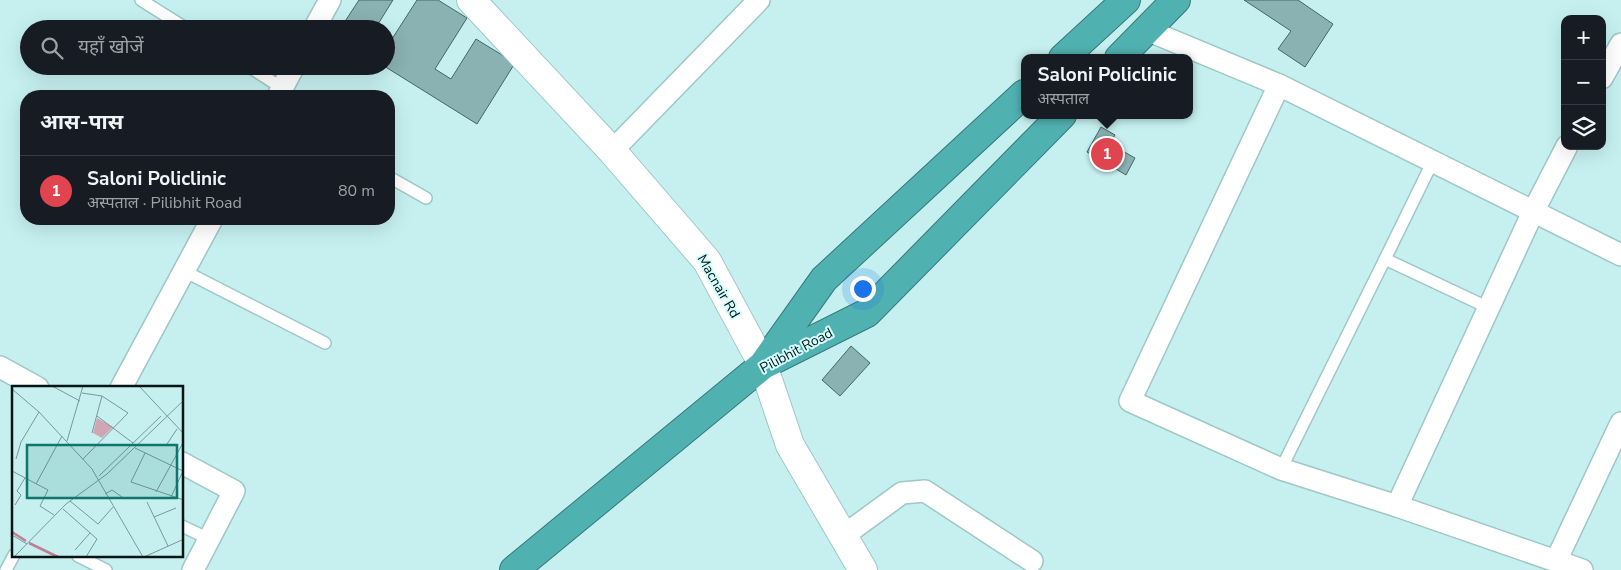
<!DOCTYPE html>
<html lang="hi">
<head>
<meta charset="utf-8">
<style>
	:root { --surface:#171b24; --page:#20242c; --text:#f1f3f6; --muted:#9ea1a6; --line:#363941; --accent:#0f766e }
	body { margin:0; font-family:"Nunito Sans","Noto Sans Devanagari",sans-serif; background:var(--page); color:var(--text) }
	.controls { position:absolute; right:15px; top:15px; display:grid; overflow:hidden; border-radius:10px; box-shadow:0 5px 20px #0002 }
	.controls button { width:45px; height:45px; display:grid; place-items:center; padding:0; border:0; border-bottom:1px solid var(--line); background:var(--surface); color:var(--text); font:25px sans-serif }
	.you { position:absolute; left:862px; top:288px; width:18px; height:18px; margin:-12px; border:4px solid #fff; border-radius:50%; background:#1a73e8; box-shadow:0 0 0 8px #1a73e833 }
	.badge { display:grid; place-items:center; width:32px; height:32px; border-radius:50%; background:var(--accent); color:#fff; font-size:16px; font-weight:700 }
	.pin { position:absolute; translate:-50% -50%; border:2px solid #fff; box-shadow:0 1px 5px #0006 }
	.popup { position:absolute; left:1021px; top:54px; width:172px; height:65px; box-sizing:border-box; display:grid; place-content:center; border-radius:10px; background:var(--surface); filter:drop-shadow(0 1px 4px #0005); font-size:16px; white-space:nowrap; color:var(--muted) }
	.popup b { font-size:19px; color:var(--text) }
	.popup::after { content:''; position:absolute; left:50%; top:100%; margin-left:-10px; border:10px solid transparent; border-top-color:var(--surface) }
	.list { margin:0; padding:0; list-style:none }
	h2 { display:flex; justify-content:space-between; align-items:center; height:65px; margin:0; padding:0 20px; font-size:21px }
	h2 small { font-size:16px; font-weight:400; color:var(--muted) }
	.list li { display:grid; grid-template-columns:32px 1fr auto; gap:15px; align-items:center; box-sizing:border-box; height:70px; padding:0 20px; border-top:1px solid var(--line) }
	.list b { display:block; font-size:19px; white-space:nowrap }
	.list p { margin:0; font-size:16px; white-space:nowrap; color:var(--muted) }
	.list em { font-size:16px; font-style:normal; color:var(--muted) }
	.icon { flex:none; width:28px; height:28px; fill:none; stroke:currentColor; stroke-width:2; stroke-linecap:round; stroke-linejoin:round }
	.map { position:relative; flex:none; width:1621px; height:570px; overflow:hidden }
	.search { position:absolute; background:var(--surface); box-shadow:0 5px 20px #0002; left:20px; top:20px; width:375px; height:55px; display:flex; align-items:center; gap:12px; box-sizing:border-box; padding:0 18px; border-radius:28px; color:var(--muted); font-size:19px }
	.panel { position:absolute; background:var(--surface); box-shadow:0 5px 20px #0002; left:20px; top:90px; width:375px; height:135px; border-radius:20px }
	.map>svg:first-child { display:block }
	.building { fill:#8ab2b2; stroke:#426868 }
	.lines { fill:none; stroke-linecap:round; stroke-linejoin:round }
	.lane-casing { stroke:#9ec7c7; stroke-width:14 }
	.street-casing { stroke:#9ec7c7; stroke-width:24 }
	.secondary-casing { stroke:#9ec7c7; stroke-width:30 }
	.highway-casing { stroke:#367a7a; stroke-width:30 }
	.lane { stroke:#fff; stroke-width:11 }
	.street { stroke:#fff; stroke-width:21 }
	.secondary { stroke:#fff; stroke-width:28 }
	.highway { stroke:#50b1b1; stroke-width:28 }
	.labels { text-anchor:middle; stroke-width:4; stroke-linejoin:round; paint-order:stroke }
	.street-label { font-size:14px; fill:#051415; stroke:#d3fefd }
	.inset-river { fill:none; stroke:#c07e92; stroke-width:2.5 }
	.inset-road { fill:none; stroke:#799898; stroke-width:1 }
	.view { fill:#0f766e; fill-opacity:0.15; stroke:#0f766e; stroke-width:2.5 }
	.inset-edge { fill:none; stroke:#051415; stroke-width:2.5 }
</style>
</head>
<body>
<div class="map">
<svg width="1621" height="570" viewBox="0 0 1621 570">
	<rect width="100%" height="100%" fill="#c6f0f0"/>
	<!-- building -->
	<g class="building">
		<path d="M359,0h34l-18,29h-35z"/>
		<path d="M417,0h21l29,18 -32,51 16,10 25,-40 39,24 -38,61 -93,-58h2v-26l4,2z"/>
		<path d="M1244,0h54l35,24 -28,43 -27,-18 13,-18z"/>
		<path d="M1101,127l14,8 -5,9 25,14 -9,17 -39,-23z"/>
		<path d="M851,346l19,17 -30,33 -18,-16z"/>
	</g>
	<g class="lines">
		<defs>
			<g id="lane">
				<path d="M141,0l46,29"/>
				<path d="M248,66l34,22"/>
				<path d="M389,177l37,21"/>
				<path d="M1385,259l48,-98"/>
				<path d="M184,271l141,72"/>
				<path d="M1281,469l104,-210 104,49"/>
				<path d="M182,526l27,13"/>
				<path d="M78,556l28,14"/>
				<path d="M6,570l8,-15"/>
			</g>
			<g id="street">
				<path d="M314,29l16,-29"/>
				<path d="M1147,30l132,55 342,170"/>
				<path d="M1602,78l19,-34"/>
				<path d="M1279,85l-149,316 151,68 116,37 185,64"/>
				<path d="M278,96l16,-30"/>
				<path d="M612,151l147,-151"/>
				<path d="M0,367l38,21"/>
				<path d="M121,388l91,-169"/>
				<path d="M182,463l52,28 -41,79"/>
				<path d="M1397,506l136,-294 34,-66"/>
				<path d="M843,536l59,-43 23,-2 107,70"/>
				<path d="M1556,561l65,-138"/>
			</g>
			<path id="secondary" d="M471,0l141,151 95,110 56,104 27,80 73,125"/>
			<g id="highway">
				<path d="M1063,58l63,-58"/>
				<path d="M1119,58l57,-58"/>
				<path d="M765,362l59,-83 200,-185"/>
				<path d="M514,570l249,-205 104,-52 195,-198"/>
			</g>
		</defs>
		<!-- lane casing -->
		<use href="#lane" class="lane-casing"/>
		<!-- street casing -->
		<use href="#street" class="street-casing"/>
		<!-- secondary casing -->
		<use href="#secondary" class="secondary-casing"/>
		<!-- highway casing -->
		<use href="#highway" class="highway-casing"/>
		<!-- lane -->
		<use href="#lane" class="lane"/>
		<!-- street -->
		<use href="#street" class="street"/>
		<!-- secondary -->
		<use href="#secondary" class="secondary"/>
		<!-- highway -->
		<use href="#highway" class="highway"/>
	</g>
	<g class="labels">
		<!-- street labels -->
		<g class="street-label">
			<text transform="translate(719 286) rotate(60)" y="5">Macnair Rd</text>
			<text transform="translate(796 350) rotate(-28)" y="5">Pilibhit Road</text>
		</g>
	</g>
	<!-- overview -->
	<g transform="translate(12 386)">
		<rect width="171" height="171" fill="#c6f0f0"/>
		<path d="M85,32l16,9 -11,11 -9,-5z" fill="#d1a6b2"/>
		<path class="inset-river" d="M0,146l14,9M17,157l29,14"/>
		<path class="inset-road" d="M40,0l28,15M127,0l45,48M0,3l27,23 53,57 51,88M70,7l20,3 26,17 -45,46M85,30l36,27M80,47l10,-37M55,55l16,-55M155,58l10,-15M123,62l48,23M133,67l-14,29 53,18M4,73l5,-17 18,-30M0,85l36,19 -8,16 14,9M87,90l62,-60M24,98l26,-48M144,106l28,-51M93,108l7,-4 10,7M159,111l12,-26M58,115l28,23 15,-17M135,116l21,44M3,119l6,-10 -4,-4 8,-13M51,123l34,30 -11,18M142,131l22,-9M0,149l15,9M63,164l15,-17M2,171l52,-53 41,-30 77,-74M132,171l40,-18"/>
		<path class="view" d="M15,59h150v53h-150z"/>
		<rect width="171" height="171" class="inset-edge"/>
	</g>
</svg>
<div class="controls">
<button>+</button>
<button>−</button>
<button><svg class="icon" aria-label="layers" viewBox="0 0 24 24"><path d="M12 4l9 5-9 5-9-5zM3 14l9 5 9-5"/></svg></button>
</div>
<div class="you"></div>
<div class="pin badge" style="left:1107px;top:154px;background:#e0444e">1</div>
<div class="popup"><b>Saloni Policlinic</b>अस्पताल</div>
<div class="search"><svg class="icon" aria-label="search" viewBox="0 0 24 24"><circle cx="10" cy="10" r="6"/><path d="M15 15l6 6"/></svg>यहाँ खोजें</div>
<section class="panel">
<h2>आस-पास<small></small></h2>
<ul class="list">
<li><span class="badge" style="background:#e0444e">1</span><div><b>Saloni Policlinic</b><p>अस्पताल · Pilibhit Road</p></div><em>80 m</em></li>
</ul>
</section>
</div>
</body>
</html>
